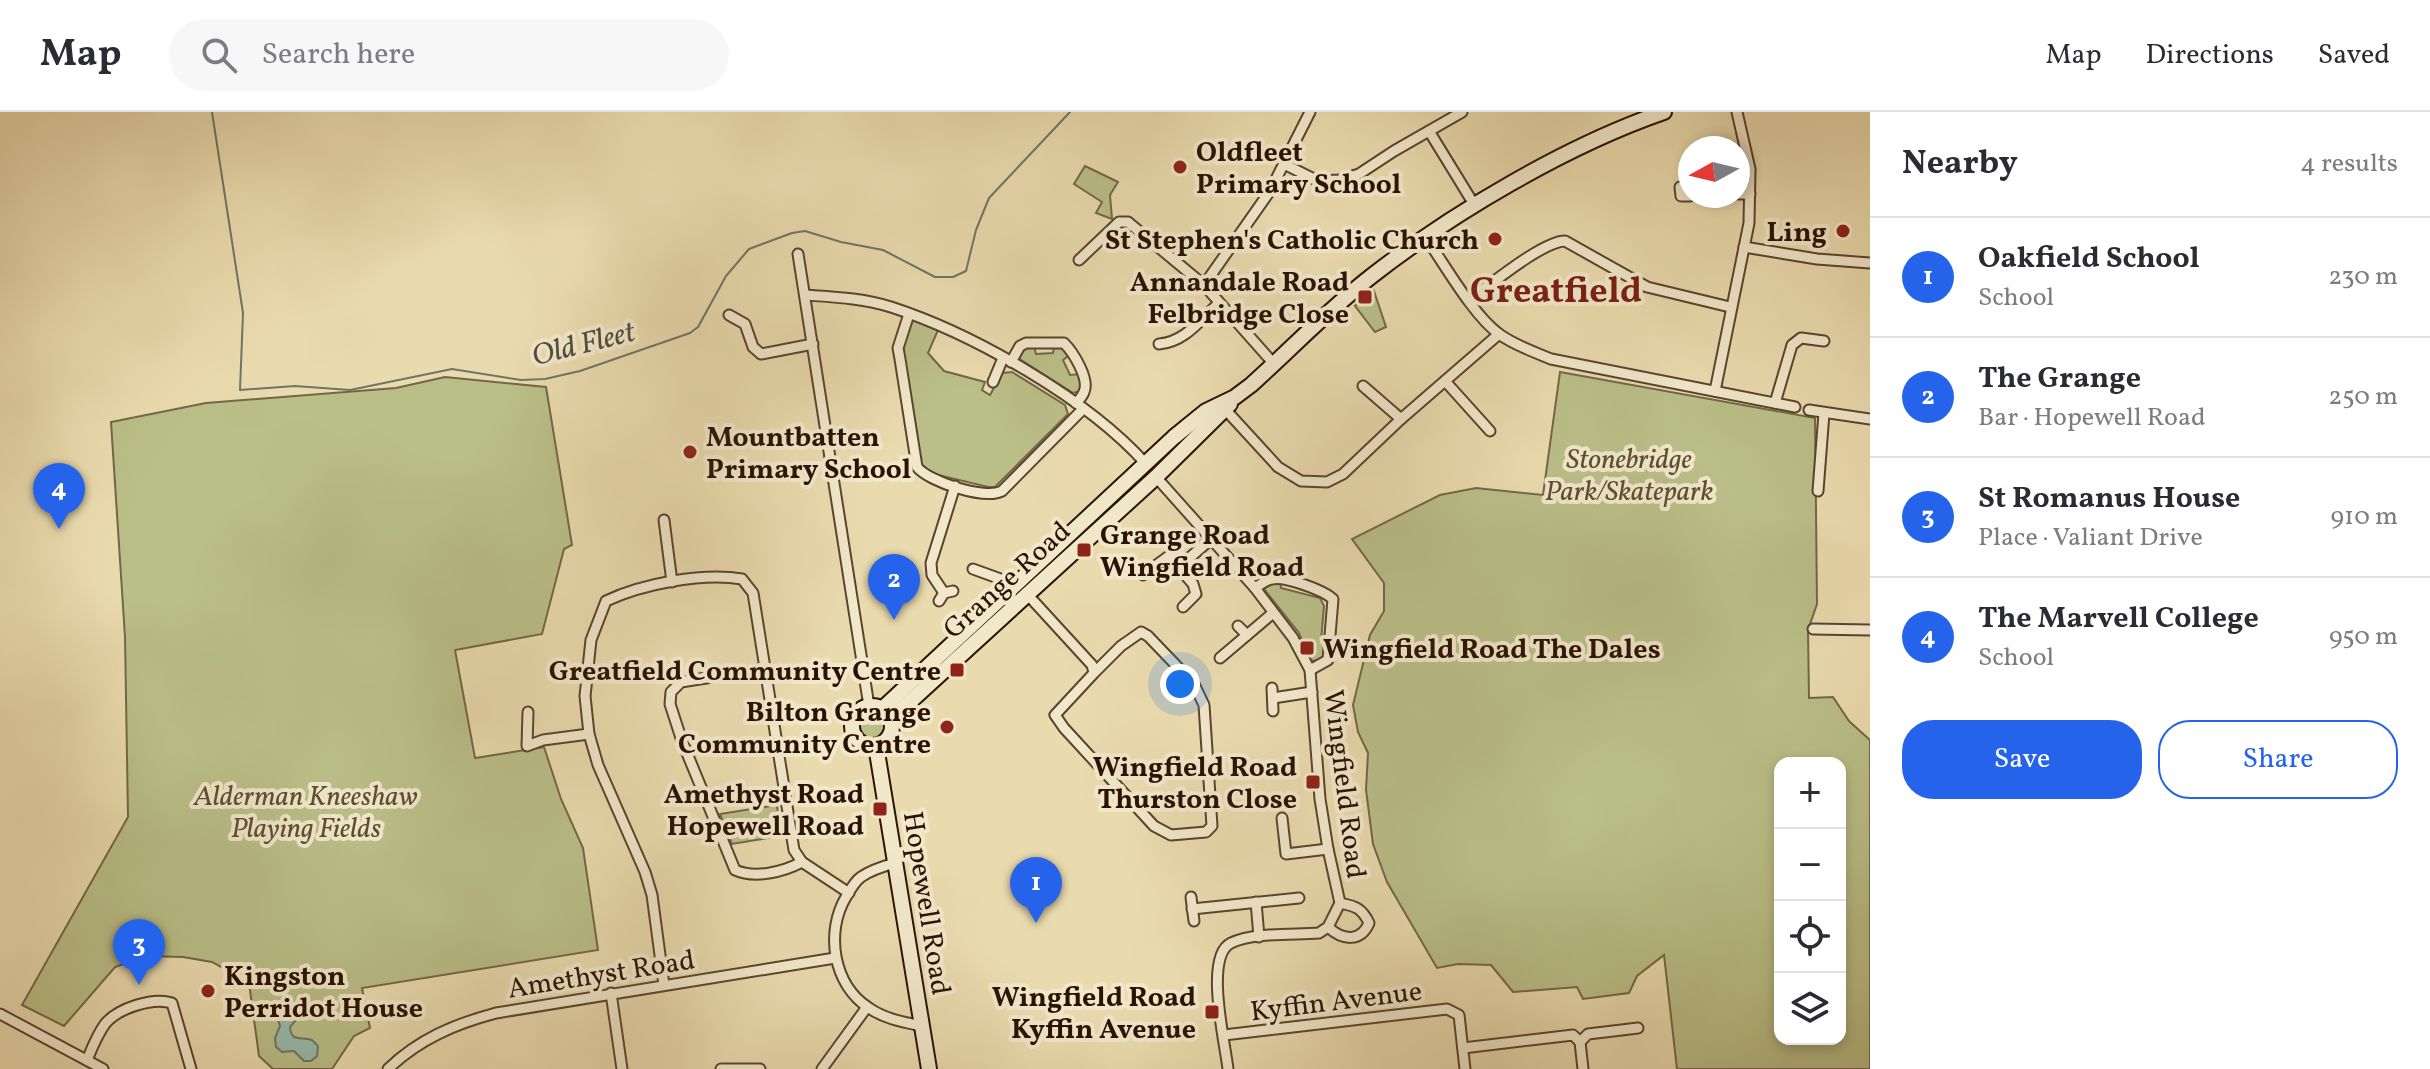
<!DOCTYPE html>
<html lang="en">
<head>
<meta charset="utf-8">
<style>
	:root { --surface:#fff; --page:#f7f7f7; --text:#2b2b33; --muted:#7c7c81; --line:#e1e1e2; --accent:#2563eb }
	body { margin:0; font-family:Vollkorn,serif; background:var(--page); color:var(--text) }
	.controls { position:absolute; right:24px; bottom:24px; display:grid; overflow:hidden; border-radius:16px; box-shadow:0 4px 12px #0003 }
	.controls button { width:72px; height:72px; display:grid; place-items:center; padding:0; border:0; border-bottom:2px solid var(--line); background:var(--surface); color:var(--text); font:40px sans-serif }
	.compass { position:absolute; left:1678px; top:24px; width:72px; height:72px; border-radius:50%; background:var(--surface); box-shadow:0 4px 12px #0003; rotate:262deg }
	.you { position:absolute; left:1180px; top:572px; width:28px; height:28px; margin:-20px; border:6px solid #fff; border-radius:50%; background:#1a73e8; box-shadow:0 0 0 12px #1a73e833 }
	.badge { display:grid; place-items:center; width:52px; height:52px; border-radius:50%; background:var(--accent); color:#fff; font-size:26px; font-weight:700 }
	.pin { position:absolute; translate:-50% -66px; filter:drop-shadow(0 2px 4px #0008) }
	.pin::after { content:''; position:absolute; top:42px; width:28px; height:24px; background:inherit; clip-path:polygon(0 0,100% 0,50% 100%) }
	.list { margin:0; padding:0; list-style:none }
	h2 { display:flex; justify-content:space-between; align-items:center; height:104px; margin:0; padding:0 32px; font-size:34px }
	h2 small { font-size:26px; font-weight:400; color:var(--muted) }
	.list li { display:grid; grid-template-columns:52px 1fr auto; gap:24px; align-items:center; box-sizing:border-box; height:120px; padding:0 32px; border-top:2px solid var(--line) }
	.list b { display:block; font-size:30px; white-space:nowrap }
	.list p { margin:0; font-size:26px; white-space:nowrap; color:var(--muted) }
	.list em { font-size:26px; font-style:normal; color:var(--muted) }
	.actions { display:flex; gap:16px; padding:24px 32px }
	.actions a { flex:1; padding:18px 0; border:2px solid var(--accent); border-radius:32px; text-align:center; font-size:28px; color:var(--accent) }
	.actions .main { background:var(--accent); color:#fff }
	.icon { flex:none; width:44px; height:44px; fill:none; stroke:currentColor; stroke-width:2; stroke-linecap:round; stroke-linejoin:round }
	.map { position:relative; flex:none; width:1870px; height:957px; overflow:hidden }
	header { display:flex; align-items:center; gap:48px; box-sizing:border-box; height:112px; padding:0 40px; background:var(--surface); border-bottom:2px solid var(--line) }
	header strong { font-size:38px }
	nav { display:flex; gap:44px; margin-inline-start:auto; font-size:28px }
	.search { width:560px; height:72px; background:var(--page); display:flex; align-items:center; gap:20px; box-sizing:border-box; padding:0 28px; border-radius:44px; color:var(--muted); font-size:30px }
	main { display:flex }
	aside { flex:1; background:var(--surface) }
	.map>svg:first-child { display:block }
	.green { fill:#babf88; stroke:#726847; stroke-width:2; fill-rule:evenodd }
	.water { fill:#98bbaa; stroke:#6c7768; stroke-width:2 }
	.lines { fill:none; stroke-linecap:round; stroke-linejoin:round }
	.stream { stroke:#6c7768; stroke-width:2 }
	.street-casing { stroke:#5a4430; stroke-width:13 }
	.secondary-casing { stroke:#2a1206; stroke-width:18 }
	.street { stroke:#f1e8ca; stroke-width:9 }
	.secondary { stroke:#f1e8ca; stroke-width:14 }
	.poi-dot { fill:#8f2418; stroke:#f1e8ca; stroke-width:3 }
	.labels { text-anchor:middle; stroke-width:8; stroke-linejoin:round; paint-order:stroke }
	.poi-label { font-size:28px; font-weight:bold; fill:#2a1206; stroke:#f1e8ca; text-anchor:end }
	.park-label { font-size:28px; font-style:italic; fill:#5c4f34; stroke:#f1e8ca }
	.street-label { font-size:28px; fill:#2a1206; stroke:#f1e8ca }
	.water-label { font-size:30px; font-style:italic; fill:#504d3f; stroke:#f1e8ca }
	.district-label { font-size:36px; font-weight:bold; fill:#7a1f14; stroke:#f1e8ca }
</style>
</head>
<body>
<header>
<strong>Map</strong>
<div class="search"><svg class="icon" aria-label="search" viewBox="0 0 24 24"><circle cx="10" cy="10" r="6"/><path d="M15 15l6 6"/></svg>Search here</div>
<nav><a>Map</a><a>Directions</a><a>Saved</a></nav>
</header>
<main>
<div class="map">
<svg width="1870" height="957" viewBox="0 0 1870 957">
	<rect width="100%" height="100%" fill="#eadbae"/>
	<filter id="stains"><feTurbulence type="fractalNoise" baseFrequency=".0025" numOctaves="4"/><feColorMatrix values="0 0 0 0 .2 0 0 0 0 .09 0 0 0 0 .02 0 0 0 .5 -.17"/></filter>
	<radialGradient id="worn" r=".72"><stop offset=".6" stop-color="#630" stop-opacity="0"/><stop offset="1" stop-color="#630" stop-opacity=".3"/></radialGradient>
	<!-- green -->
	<g class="green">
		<path d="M1085,54l33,16 -8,13 2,24 -16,-6 6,-11 -28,-18z"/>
		<path d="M1374,179l12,36 -11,5 -20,-26z"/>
		<path d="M909,205l29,13 -10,23 16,18 41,11 -3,8 8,5 12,-22 10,-1 53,33 3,9 -73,73h-7l-58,-14 -10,-10c-8,-47 -26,-99 -11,-146z"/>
		<path d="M1063,233l8,9 -8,6 7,15 10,-1 2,8 -2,9 -7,2 -55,-35 3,-9 13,-3 2,8 17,-1 1,-7z"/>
		<path d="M1560,260l255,46 2,186 -9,26 1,68 24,-1 16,24 21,19v329h-193l-13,-114 -27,21 -8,17 -46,6 -6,-12 -64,5 -22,-27 -33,-1 -21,4 -50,-86 -14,-38 -7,-54 2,-37 -10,-21 -5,-27 17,-70 14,-24v-28l-32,-44 88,-44 36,-7 67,7zM1780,651h60v276h-60z"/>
		<path d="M445,265l101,10 26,158 -8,4 -22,85 -87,16 20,108 69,-11 17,52 22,49 15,102 -236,38 8,40 -16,8 -22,33h-59l-14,-13 -10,-73 -37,-21 -29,-5 -37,-1 -31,11 -51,59 -42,-21 106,-188 -3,-180 -14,-215 95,-19 190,-15z"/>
		<path d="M1280,469l1,7 39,10 4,8 -3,35 7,1 -2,12 -5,6 -10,1 -12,-28 -35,-44 7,-7z"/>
		<circle cx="872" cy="614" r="15"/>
		<path d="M777,693l3,31 -48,8 -12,-30z"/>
	</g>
	<!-- water -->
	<path class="water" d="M285,891l6,1 6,6 -1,10 -6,7c1,16 12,9 22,13l6,6 -1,10 -6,5h-7l-10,-10 -12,1 -6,-5 -1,-9 5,-12 -4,-13z"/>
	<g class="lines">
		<!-- stream -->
		<path class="stream" d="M212,0l31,201 -3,77 55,-4 55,4 102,-21 69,11 24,-1 35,-8 110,-38 8,-6 28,-51 23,-27 43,-16 13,-2 36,11 42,8 52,27h18l13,-6 10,-41 13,-32 81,-86"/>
		<defs>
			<g id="street">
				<path d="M1429,19l46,75"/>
				<path d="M1286,53l32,16 21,-1 20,-6 35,-23 68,-39"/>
				<path d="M1680,75l1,9h9"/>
				<path d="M1738,82h12"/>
				<path d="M1426,126c19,27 47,77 73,96 15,11 35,18 52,25l244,48"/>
				<path d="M1744,135l73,12 53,4"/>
				<path d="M798,142l71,452"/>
				<path d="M1079,148l40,-38h9l76,63 70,79"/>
				<path d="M1204,173l66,-94 40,-79"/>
				<path d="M805,183c29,2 58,3 86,12 83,27 197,92 255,157"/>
				<path d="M1469,188c21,-15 74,-59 96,-59l82,46 83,20"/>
				<path d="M909,202l-11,34 2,11 17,108c12,15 68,33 85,24l81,-82"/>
				<path d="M729,203l16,9 8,23 8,7 52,-10"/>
				<path d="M1159,232c26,-2 41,-24 60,-41"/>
				<path d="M1011,250l9,-16 6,-3h38c9,9 26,36 20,49 -2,5 -5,8 -8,11"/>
				<path d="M1445,269l45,50"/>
				<path d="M993,270l10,-24"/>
				<path d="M1363,274l38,33"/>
				<path d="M1715,279l34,-168 1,-54 -13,-57"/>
				<path d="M1775,291l17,-58 9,-7 23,3"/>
				<path d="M1223,295l55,60 23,14 26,1 16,-8 58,-55 98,-85"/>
				<path d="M1809,298l61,9"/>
				<path d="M1156,365l99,111 38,50 17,32 10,129 8,50 12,54 -12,24 -9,6c-25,2 -66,-1 -88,10 -27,13 -6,99 -3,126"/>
				<path d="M1818,379l6,-78"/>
				<path d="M664,408l8,62"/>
				<path d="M1179,455l32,-28"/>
				<path d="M973,457l44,16"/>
				<path d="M1143,463l26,-19 24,28 3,10 -13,13"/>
				<path d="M1255,476c6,-4 11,-8 17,-9 13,-3 51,11 61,20l-5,61 -18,10"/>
				<path d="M944,481l-12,-18 -1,-12 24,-77"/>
				<path d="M1027,482l65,71 2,8 -39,42 9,13 90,98 17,9 35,-3 6,-6 -8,-121 -10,-21 -46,-48 -7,-4 -20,14 -27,27"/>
				<path d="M939,489l5,-8 9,-2"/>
				<path d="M1238,514l9,9"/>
				<path d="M1813,517l57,1"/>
				<path d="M1220,546l53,-45"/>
				<path d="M764,557l-83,13 -10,10 -1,12 12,37 53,129c20,9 48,2 67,-8"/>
				<path d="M1272,576l1,23"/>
				<path d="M1273,586l39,-6"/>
				<path d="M528,600l-1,34 16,-6 46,-6"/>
				<path d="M1282,706l4,36 42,-5"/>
				<path d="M895,751c-11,3 -24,7 -34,14 -6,4 -11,13 -15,20 -21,35 -13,88 23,111 16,11 34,14 53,18"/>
				<path d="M1191,785l3,24"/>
				<path d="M1256,790l3,35"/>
				<path d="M1192,797l107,-11"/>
				<path d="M1328,815c15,14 33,15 41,-4 -7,-15 -14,-17 -29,-20"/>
				<path d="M664,873l-12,-90 -7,-23 -47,-107 -9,-31 -4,-38 6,-56 15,-39c36,-17 97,-29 136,-22l11,14 41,257 8,12 47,31"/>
				<path d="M611,881l11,76"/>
				<path d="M0,902l103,55"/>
				<path d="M1224,923l223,-26 12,6 6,54"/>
				<path d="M1580,930l3,27"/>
				<path d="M1463,936l110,-13 7,7 8,-8 50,-6"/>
				<path d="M87,948c5,-12 10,-25 18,-36 13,-16 48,-27 67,-21l19,66"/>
				<path d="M388,957c31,-30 67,-45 108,-56l339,-55"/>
				<path d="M721,957h39"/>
				<path d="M822,957l45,-62"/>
			</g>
			<g id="secondary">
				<circle cx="872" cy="614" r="20"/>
				<path d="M882,597l292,-272 32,-26 29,-14 16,-12c40,-36 79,-77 122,-110 81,-63 195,-130 291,-163"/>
				<path d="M891,607l265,-242 74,-73"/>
				<path d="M876,634l53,323"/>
			</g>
		</defs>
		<!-- street casing -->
		<use href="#street" class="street-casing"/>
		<!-- secondary casing -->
		<use href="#secondary" class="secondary-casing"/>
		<!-- street -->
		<use href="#street" class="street"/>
		<!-- secondary -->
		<use href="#secondary" class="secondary"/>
	</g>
	<!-- markers -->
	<g class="poi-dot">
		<circle cx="1180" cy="55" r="8"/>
		<circle cx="1843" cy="119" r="8"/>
		<circle cx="1495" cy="127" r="8"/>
		<rect x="1357" y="177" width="16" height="16" rx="4"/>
		<circle cx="690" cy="340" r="8"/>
		<rect x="1076" y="430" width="16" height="16" rx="4"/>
		<rect x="1299" y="528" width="16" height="16" rx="4"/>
		<rect x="949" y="550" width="16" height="16" rx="4"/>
		<circle cx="947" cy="615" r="8"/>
		<rect x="1305" y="662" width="16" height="16" rx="4"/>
		<rect x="872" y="689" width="16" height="16" rx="4"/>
		<circle cx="208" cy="879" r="8"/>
		<rect x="1204" y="892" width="16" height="16" rx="4"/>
	</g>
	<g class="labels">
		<!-- poi labels -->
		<g class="poi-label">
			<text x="1196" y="49" text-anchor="start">Oldfleet<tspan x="1196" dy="32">Primary School</tspan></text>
			<text x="1827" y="129">Ling</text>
			<text x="1479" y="137">St Stephen's Catholic Church</text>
			<text x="1349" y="179">Annandale Road<tspan x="1349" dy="32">Felbridge Close</tspan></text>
			<text x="706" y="334" text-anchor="start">Mountbatten<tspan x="706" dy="32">Primary School</tspan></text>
			<text x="1100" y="432" text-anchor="start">Grange Road<tspan x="1100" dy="32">Wingfield Road</tspan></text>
			<text x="1323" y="546" text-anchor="start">Wingfield Road The Dales</text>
			<text x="941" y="568">Greatfield Community Centre</text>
			<text x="931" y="609">Bilton Grange<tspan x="931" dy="32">Community Centre</tspan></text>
			<text x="1297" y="664">Wingfield Road<tspan x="1297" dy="32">Thurston Close</tspan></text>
			<text x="864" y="691">Amethyst Road<tspan x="864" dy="32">Hopewell Road</tspan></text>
			<text x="224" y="873" text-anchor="start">Kingston<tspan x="224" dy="32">Perridot House</tspan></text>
			<text x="1196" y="894">Wingfield Road<tspan x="1196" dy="32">Kyffin Avenue</tspan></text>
		</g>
		<!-- park labels -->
		<g class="park-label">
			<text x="1629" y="356">Stonebridge<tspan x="1629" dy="32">Park/Skatepark</tspan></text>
			<text x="306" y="693">Alderman Kneeshaw<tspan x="306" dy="32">Playing Fields</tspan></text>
		</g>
		<!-- street labels -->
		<g class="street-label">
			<text transform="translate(1006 467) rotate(-42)" y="10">Grange Road</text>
			<text transform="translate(1346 672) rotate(83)" y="10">Wingfield Road</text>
			<text transform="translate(928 791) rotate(81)" y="10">Hopewell Road</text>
			<text transform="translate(601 861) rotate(-9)" y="10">Amethyst Road</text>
			<text transform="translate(1336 888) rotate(-7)" y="10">Kyffin Avenue</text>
		</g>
		<!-- water labels -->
		<g class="water-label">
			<text transform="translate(583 231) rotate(-14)" y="10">Old Fleet</text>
		</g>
		<!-- district labels -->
		<g class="district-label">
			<text x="1556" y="190">Greatfield</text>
		</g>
	</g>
	<rect width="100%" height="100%" filter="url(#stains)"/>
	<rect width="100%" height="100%" fill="url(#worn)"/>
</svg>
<div class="controls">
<button>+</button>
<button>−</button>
<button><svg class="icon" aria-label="locate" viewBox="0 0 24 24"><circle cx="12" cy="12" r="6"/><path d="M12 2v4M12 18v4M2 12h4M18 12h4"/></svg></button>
<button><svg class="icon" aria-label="layers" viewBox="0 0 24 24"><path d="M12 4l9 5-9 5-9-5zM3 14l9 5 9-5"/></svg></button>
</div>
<svg class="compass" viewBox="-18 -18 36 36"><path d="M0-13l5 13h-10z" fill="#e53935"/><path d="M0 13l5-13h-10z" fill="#7c7c81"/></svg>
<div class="you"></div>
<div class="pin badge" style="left:1036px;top:811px">1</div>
<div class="pin badge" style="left:894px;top:508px">2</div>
<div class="pin badge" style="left:139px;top:873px">3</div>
<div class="pin badge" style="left:59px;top:417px">4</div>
</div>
<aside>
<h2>Nearby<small>4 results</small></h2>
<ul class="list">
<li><span class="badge">1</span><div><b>Oakfield School</b><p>School</p></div><em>230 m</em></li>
<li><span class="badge">2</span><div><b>The Grange</b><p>Bar · Hopewell Road</p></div><em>250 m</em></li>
<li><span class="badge">3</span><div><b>St Romanus House</b><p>Place · Valiant Drive</p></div><em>910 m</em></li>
<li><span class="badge">4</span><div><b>The Marvell College</b><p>School</p></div><em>950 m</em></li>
</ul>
<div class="actions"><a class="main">Save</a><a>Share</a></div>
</aside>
</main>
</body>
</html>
